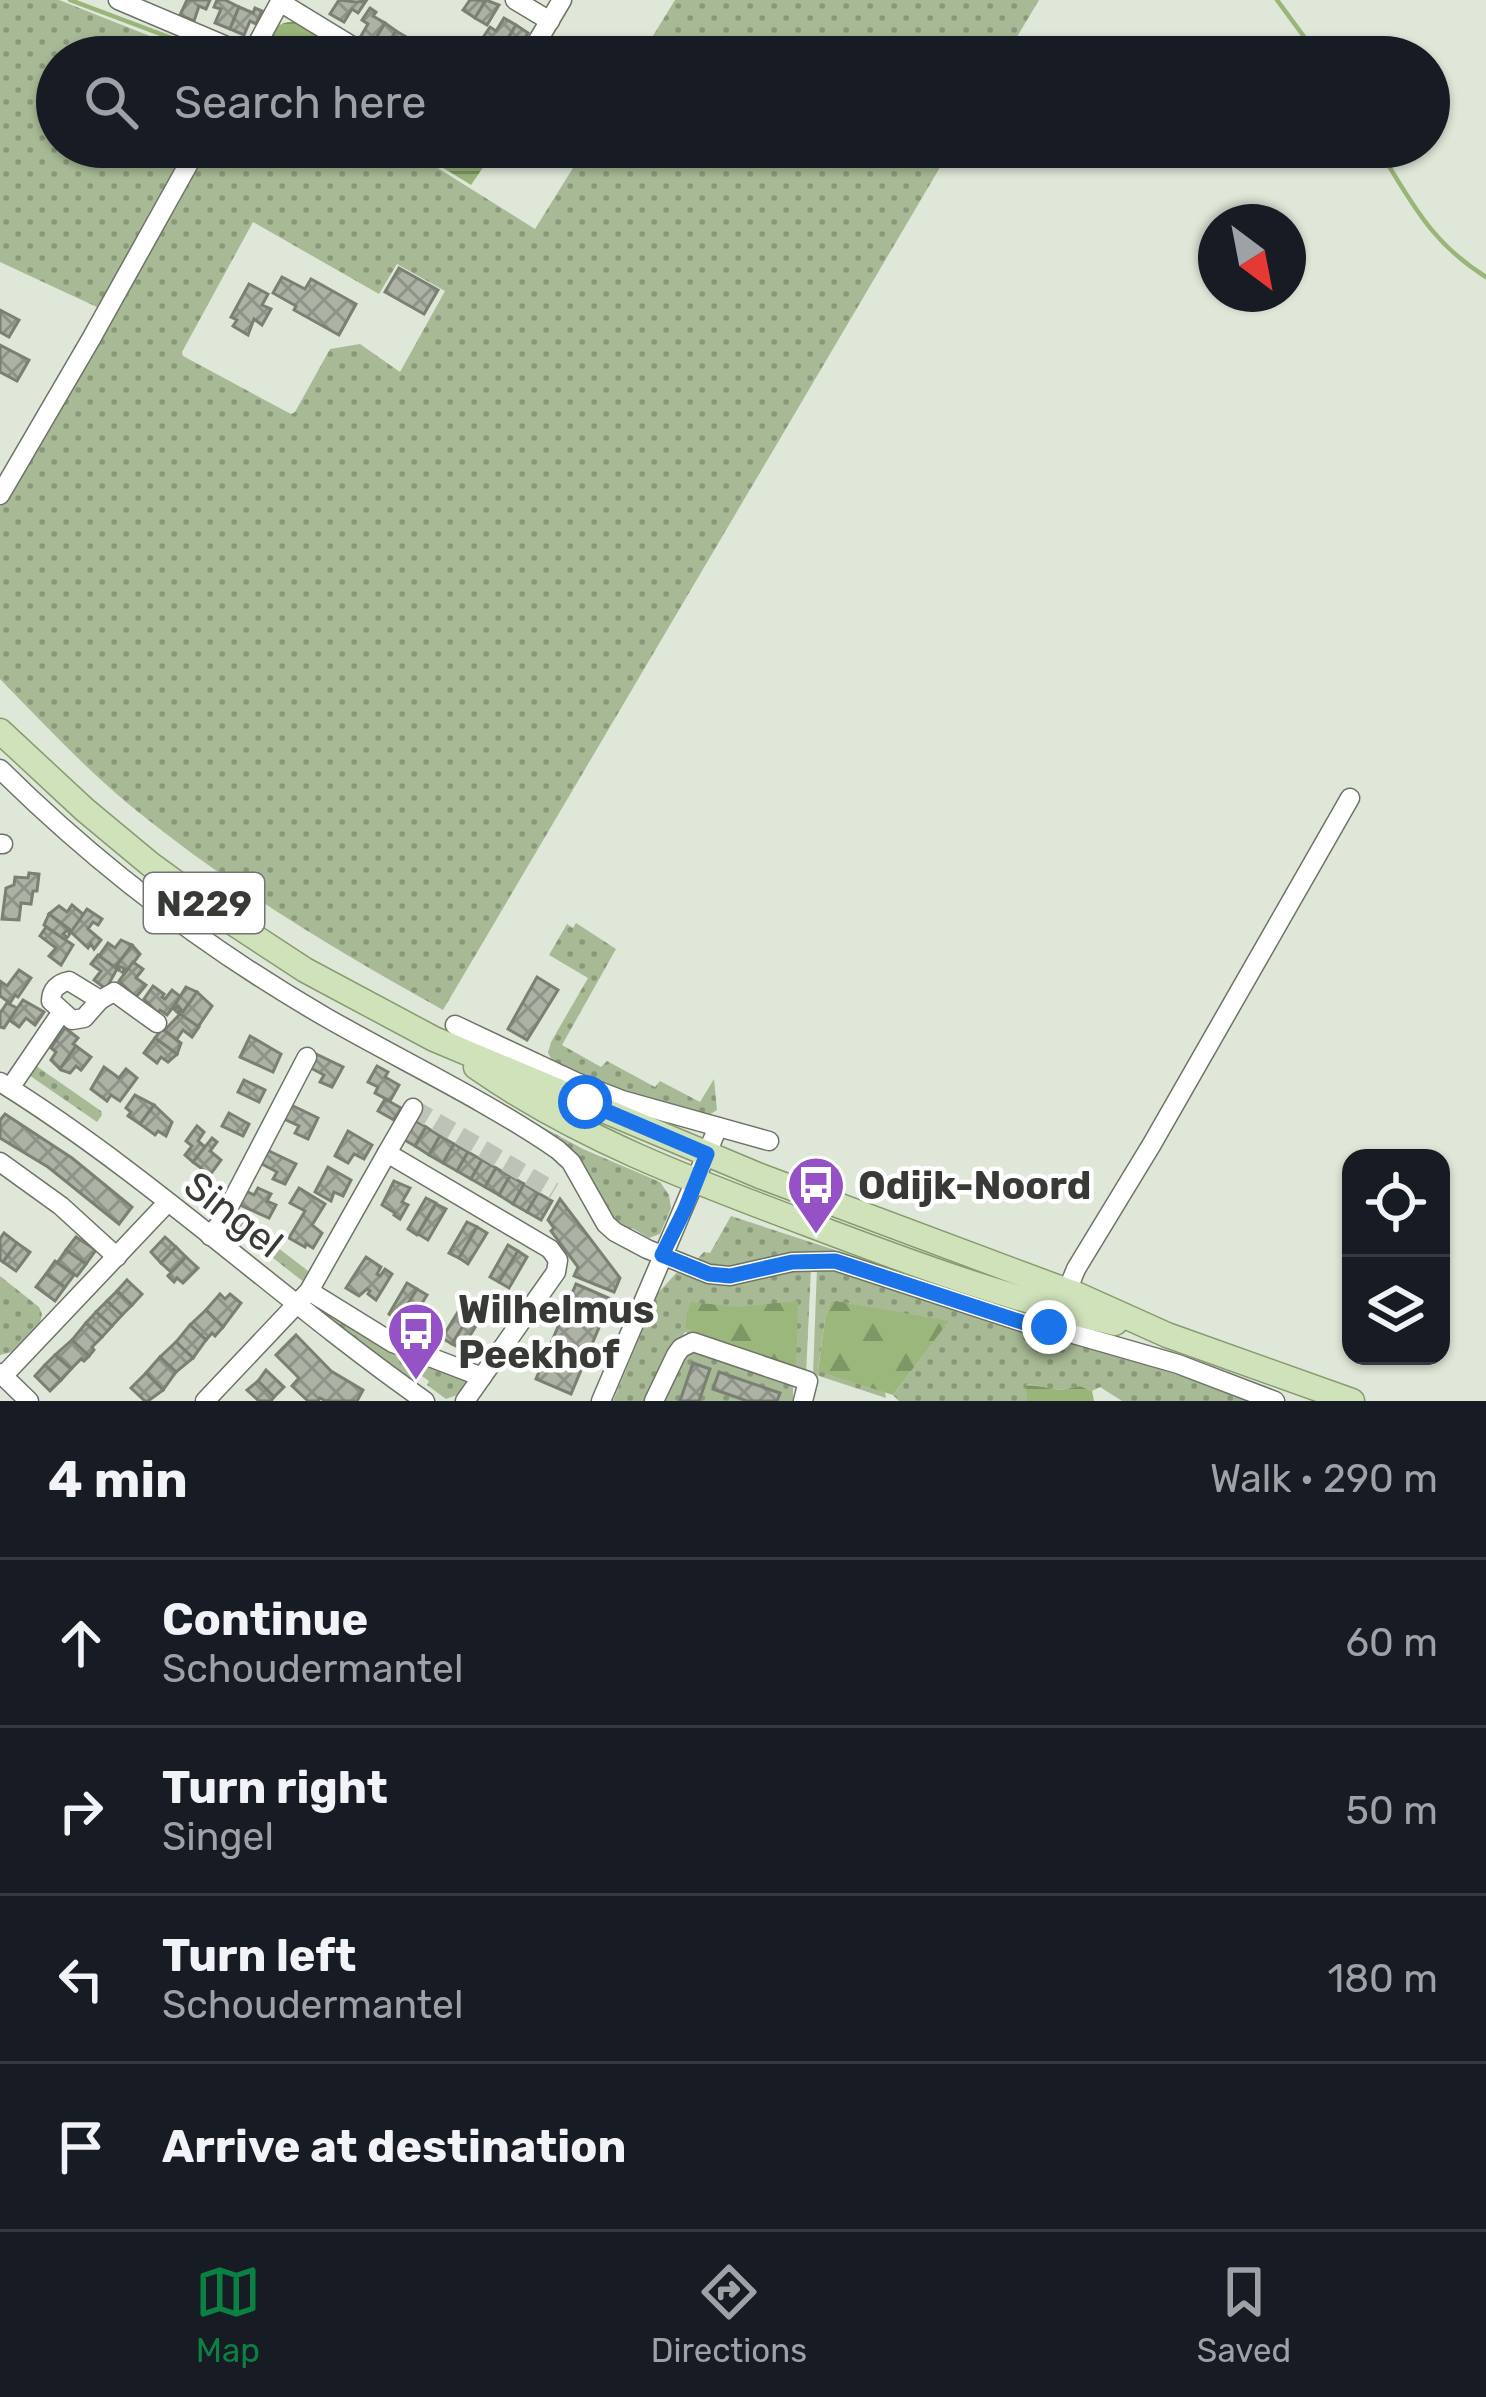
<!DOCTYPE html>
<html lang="en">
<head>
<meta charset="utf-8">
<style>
	:root { --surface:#171b24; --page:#242831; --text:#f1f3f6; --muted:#9ea1a6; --line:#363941; --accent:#0b8043 }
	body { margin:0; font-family:Rubik,sans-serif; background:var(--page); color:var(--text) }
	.controls { position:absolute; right:36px; bottom:36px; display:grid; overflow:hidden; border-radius:24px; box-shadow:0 3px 9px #0004 }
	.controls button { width:108px; height:108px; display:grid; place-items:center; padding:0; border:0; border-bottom:3px solid var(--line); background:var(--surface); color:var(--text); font:60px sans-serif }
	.compass { position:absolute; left:1198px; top:204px; width:108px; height:108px; border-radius:50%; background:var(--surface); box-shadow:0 3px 9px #0004; rotate:148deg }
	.stop { position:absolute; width:36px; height:36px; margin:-27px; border:9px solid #1a73e8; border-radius:50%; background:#fff }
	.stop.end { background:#1a73e8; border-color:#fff; box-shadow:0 3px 12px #0008 }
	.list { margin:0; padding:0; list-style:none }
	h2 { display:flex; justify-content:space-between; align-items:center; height:156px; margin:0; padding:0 48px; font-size:51px }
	h2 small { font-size:39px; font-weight:400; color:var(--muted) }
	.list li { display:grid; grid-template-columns:78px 1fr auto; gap:36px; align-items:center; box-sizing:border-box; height:168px; padding:0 48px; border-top:3px solid var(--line) }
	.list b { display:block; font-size:45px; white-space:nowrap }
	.list p { margin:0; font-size:39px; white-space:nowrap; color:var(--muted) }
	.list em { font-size:39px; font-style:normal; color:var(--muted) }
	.icon { flex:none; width:66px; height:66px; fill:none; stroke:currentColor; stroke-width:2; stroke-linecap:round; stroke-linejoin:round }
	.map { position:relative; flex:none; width:1486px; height:1401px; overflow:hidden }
	.search { position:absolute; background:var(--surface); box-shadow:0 3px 9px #0004; left:36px; right:36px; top:36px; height:132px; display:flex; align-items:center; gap:30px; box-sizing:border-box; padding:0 42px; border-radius:66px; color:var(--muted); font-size:45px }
	.sheet { height:828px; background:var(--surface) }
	nav { display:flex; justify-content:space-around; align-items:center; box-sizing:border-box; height:168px; border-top:3px solid var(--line); background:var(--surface); font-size:33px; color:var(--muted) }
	nav a { display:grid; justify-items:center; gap:6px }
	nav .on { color:var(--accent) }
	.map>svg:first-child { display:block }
	.grass { fill:url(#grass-dots); fill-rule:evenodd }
	.forest { fill:url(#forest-firs) }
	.water { fill:url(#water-rules) }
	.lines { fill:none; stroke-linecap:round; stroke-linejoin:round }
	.stream { stroke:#99b579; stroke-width:4.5 }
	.building { fill:url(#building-cross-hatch); stroke:#7a8173; stroke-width:3 }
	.minor-tunnel { stroke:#bdc4b7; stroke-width:18; stroke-dasharray:18 9; stroke-linecap:butt }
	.minor-casing { stroke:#6d7467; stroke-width:21 }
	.major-casing { stroke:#869b6e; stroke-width:27 }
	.minor { stroke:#fff; stroke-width:18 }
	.major { stroke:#d0e2ba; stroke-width:24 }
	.route { stroke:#1a73e8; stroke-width:15 }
	.labels { text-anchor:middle; stroke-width:9; stroke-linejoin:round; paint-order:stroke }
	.shield { fill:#fff; stroke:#737572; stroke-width:3 }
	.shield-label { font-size:36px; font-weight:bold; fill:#373a35 }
	.poi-label { font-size:39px; font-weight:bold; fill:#373a35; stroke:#fff; text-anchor:start }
	.street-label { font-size:39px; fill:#373a35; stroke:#fff }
</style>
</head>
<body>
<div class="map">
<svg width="1486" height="1401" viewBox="0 0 1486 1401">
	<defs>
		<pattern id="grass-dots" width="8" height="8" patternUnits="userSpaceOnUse" patternTransform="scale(3)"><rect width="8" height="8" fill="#a8ba95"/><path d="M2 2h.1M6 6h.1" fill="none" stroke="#8a987a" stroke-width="1.8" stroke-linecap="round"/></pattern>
		<pattern id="forest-firs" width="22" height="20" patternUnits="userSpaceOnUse" patternTransform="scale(3)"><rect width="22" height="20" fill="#9bb77b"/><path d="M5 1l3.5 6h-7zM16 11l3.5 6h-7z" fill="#7f9666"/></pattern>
		<pattern id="water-rules" width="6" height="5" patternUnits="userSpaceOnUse" patternTransform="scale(3)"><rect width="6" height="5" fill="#99b579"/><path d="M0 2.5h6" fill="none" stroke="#7e9464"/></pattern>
		<pattern id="building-cross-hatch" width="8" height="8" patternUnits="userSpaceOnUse" patternTransform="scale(3)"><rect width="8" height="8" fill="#acb3a5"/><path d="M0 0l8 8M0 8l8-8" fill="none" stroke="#8d9387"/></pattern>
	</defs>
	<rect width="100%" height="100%" fill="#dfe7d8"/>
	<!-- grass -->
	<g class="grass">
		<path d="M0,0h59l144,57h-146v90h133l-91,161 -99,-46z"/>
		<path d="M675,0h364l-34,57h-365z"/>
		<path d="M207,147h197l131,82 51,-82h366l-509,863c-110,-61 -219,-127 -317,-208 -45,-38 -85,-81 -126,-123v-172zM253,222l126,72 18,-30 48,27 -45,81 -40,-28 -30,5 -35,63 -4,2 -108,-58 -1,-4z"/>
		<path d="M576,923l40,26 -54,96 39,22 6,-6 48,26 5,-6 40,21 14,-23 3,31 -8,5c-53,-14 -106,-28 -156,-53l-5,-9 3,-11 37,-64 -39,-23 18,-31 6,4z"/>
		<path d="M32,1063l69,48 1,4 -5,7 -71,-49z"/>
		<path d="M537,1124l46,25 77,33 9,13 2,13 -11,26 -11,4 -17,-10 -6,4 -14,-11 -36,-63z"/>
		<path d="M233,1213l79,61 -7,9 -78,-61z"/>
		<path d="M731,1216l104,34 5,5 -122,14 -23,-8 9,-9 6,1z"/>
		<path d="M811,1268l-5,107 -121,-43 -17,25 -18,44h-37l45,-108 21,-23c45,27 86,2 132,-2z"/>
		<path d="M817,1268c50,5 96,29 143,43 99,30 198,55 295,90h-133l-22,-14 -8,4 -12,-5 -19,4 -34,-6v17h-128l-6,-6 55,-73 -117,-22 -6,19 -7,51 67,22 1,6 -73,-24z"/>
		<path d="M0,1276l39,31 3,7 -2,9 -28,29 -12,3z"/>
		<path d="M316,1303l156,77 -12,14 -14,5 -19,-14 2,-4 -10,-7 -6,7 -100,-74z"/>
		<path d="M695,1347l98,38v16h-133l18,-40z"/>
	</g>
	<!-- forest -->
	<g class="forest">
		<path d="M831,1300l118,21 -56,74 -75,-24 7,-52z"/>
		<path d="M798,1301l-2,66 -111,-39 5,-26 48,5z"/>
	</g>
	<!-- water -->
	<g class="water">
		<path d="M290,22h5l55,35h-84l4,-5 -3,-9c6,-11 9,-20 23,-21z"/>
		<path d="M409,147h88l-26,38z"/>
		<path d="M1026,1384l35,6 19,-4 12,5 2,10h-67z"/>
	</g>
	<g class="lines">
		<!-- stream -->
		<g class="stream">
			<path d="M70,0l152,57"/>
			<path d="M1277,0l39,53"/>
			<path d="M1377,147c35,55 52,94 109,130"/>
		</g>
	</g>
	<!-- building -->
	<g class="building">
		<path d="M187,0h23l-4,9 -7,-3 -5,15 -14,-6z"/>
		<path d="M217,0h8l14,7 -9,22 -15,-6 6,-14 -7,-2z"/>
		<path d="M339,0l17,2 10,-1 -8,12 -6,-4 -8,13 -14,-8z"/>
		<path d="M470,0h16l-11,18 -12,-8z"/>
		<path d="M486,0l13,5 -12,20 -12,-7z"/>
		<path d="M239,7l14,6 2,-5 7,3 -6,13 -6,-3 -6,14 -14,-6z"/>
		<path d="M370,8l6,4 -3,4 12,7 -12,20 -12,-7 7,-12 -6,-4z"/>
		<path d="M504,18l12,7 -12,20 -12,-7 -3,5 -7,-4 8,-12 6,4z"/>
		<path d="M385,23l11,8 -12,19 -11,-7z"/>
		<path d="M516,25l12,8 -12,20 -12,-8z"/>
		<path d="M396,31l12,7 -13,19 -11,-7z"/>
		<path d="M408,38l12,7 3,-5 6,4 -7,12 -7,-3 -2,4h-17z"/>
		<path d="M399,268l39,22 -14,24 -39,-22z"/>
		<path d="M282,277l23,12 6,-10 45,25 -17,31 -45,-25 2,-4 -23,-13z"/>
		<path d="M249,284l19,10 -6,11 9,4 -9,16 -8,-6 -6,16 -15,-9 4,-6 -6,-3z"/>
		<path d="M0,310l19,10 -10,17 -9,-5z"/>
		<path d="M0,345l29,15 -12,21 -17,-9z"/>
		<path d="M29,873l10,1 -2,17h-4l-2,13 -10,-1 -2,17 -17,-1 4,-31 8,-3 1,-8 13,1z"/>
		<path d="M72,905l12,10 -15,20v-6l-20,-15 10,-8 8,6z"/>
		<path d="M87,909l15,10 -4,6 -5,-3 -5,7 13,11 -7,9 -3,-5 -3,4 -17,-16z"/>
		<path d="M49,914l20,15 -6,5 4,3 -2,3 -21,-15z"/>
		<path d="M46,927l27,18 -12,20 -12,-9 7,-8 -16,-12z"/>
		<path d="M121,940l11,5 -15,20 3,6 -21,-15 9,-13 7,5z"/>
		<path d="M132,945l8,9 -15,20 -3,-2 3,-3 -8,-4z"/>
		<path d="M98,955l19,14 -11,20 -12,-9 7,-9 -10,-7z"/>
		<path d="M133,962l10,7 -7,9 10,7 -10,12 -17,-16z"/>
		<path d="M19,970l12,8 -13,19 -3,-2 -5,8 -10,-7v-15l7,5z"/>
		<path d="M537,977l21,13 -31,50 -19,-11z"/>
		<path d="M153,986l11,8 -2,3 3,2 7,-9 9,7 -14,18 -7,-5 -2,3 -14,-14z"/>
		<path d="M186,987l11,5 -14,20 -5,-6 -3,4 -2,-2z"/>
		<path d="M197,992l15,14 -14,21 -21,-15 2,-2 4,2z"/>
		<path d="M23,1000l21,12 -9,13 -9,-7 -7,9 -10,-7z"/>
		<path d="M7,1003l10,5 -13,20 -4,-1v-14z"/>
		<path d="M180,1014l19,13 -7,10 -9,-7 -6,9 -13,-8z"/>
		<path d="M65,1028l13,10 -5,6 3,2 -16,23 -9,-9 5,-8 -5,-4z"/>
		<path d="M162,1029l19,14 -4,11 -22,-16z"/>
		<path d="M250,1036l31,18 -8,18 -33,-15z"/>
		<path d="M155,1038l22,16 -9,8 -7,-5 -4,6 -13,-10z"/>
		<path d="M76,1046l15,11 -10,13 -5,-4 -6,7 -9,-3 -1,-1z"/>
		<path d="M314,1053l29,14 -11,20 -12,-5 4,-7 -17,-9z"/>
		<path d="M377,1066l11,6 -3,5 14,8 -9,16 -15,-8 3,-6 -10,-5z"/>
		<path d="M104,1067l15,11 7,-9 11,9 -17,23 -9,-6 -4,6 -16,-12z"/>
		<path d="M244,1080l21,10 -6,12 -21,-10z"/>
		<path d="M135,1095l19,10 -14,19 -12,-8 3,-4 -5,-4z"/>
		<path d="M385,1099l16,9 -7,12 -16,-9z"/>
		<path d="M289,1104l29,14 -10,21 -13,-6 4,-7 -17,-8z"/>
		<path d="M154,1105l18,17 -6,14 -8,-5 -3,4 -15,-11z"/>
		<path d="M229,1113l20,11 -6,12 -21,-10z"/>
		<path d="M5,1114l67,44 60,49 -13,17 -71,-57 -48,-29v-18z"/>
		<path d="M412,1119l14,8 -11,19 -14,-8z"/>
		<path d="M197,1126l7,6 -6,9 7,6 -12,15 -8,-7 7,-9 -6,-5z"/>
		<path d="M426,1127l14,9 -11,19 -14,-9z"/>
		<path d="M348,1131l24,14 -8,14 -10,-5 -6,9 -13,-7z"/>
		<path d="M440,1136l14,8 -11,19 -14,-8z"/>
		<path d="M212,1138l5,4 -7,9 11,9 -11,15 -17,-13z"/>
		<path d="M454,1144l14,8 -11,19 -14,-8z"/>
		<path d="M267,1150l29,14 -11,20 -12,-5 4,-7 -17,-9z"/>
		<path d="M468,1152l14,8 -11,19 -14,-8z"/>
		<path d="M482,1160l14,8 -11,19 -14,-8z"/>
		<path d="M328,1167l23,13 -8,16 -9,-4 -3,9 -16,-9z"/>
		<path d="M496,1168l14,8 -11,19 -14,-8z"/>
		<path d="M510,1176l14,8 -11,20 -14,-9z"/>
		<path d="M394,1181l16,7 -8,14 6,3 -8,14 -6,-4 1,-2 -13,-8z"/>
		<path d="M524,1184l14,9 -11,19 -14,-8z"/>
		<path d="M258,1188l13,6 -4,7 9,4 -7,13 -29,-13 6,-14 8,4z"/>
		<path d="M299,1188l26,16 -13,21 10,8 -9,15 -7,-4 -1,3 -16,-9 16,-27 -15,-8z"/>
		<path d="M538,1193l14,8 -11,19 -14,-8z"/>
		<path d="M426,1198l10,5 -19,32 -9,-6z"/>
		<path d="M560,1199l60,79 -6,14 -40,-16 4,-9 -27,-36 3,-3 -6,-8z"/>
		<path d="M436,1204l10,5 -18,31 -10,-6z"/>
		<path d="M467,1222l10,5 -18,31 -10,-5z"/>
		<path d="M477,1227l10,6 -19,31 -9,-6z"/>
		<path d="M4,1233l13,10 -14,19 -3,-2v-21z"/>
		<path d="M76,1237l20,13 -10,14 -20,-14z"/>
		<path d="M165,1237l11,10 -15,16 -10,-11z"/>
		<path d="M17,1243l13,9 -14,19 -13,-9z"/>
		<path d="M508,1245l10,6 -19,31 -9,-5z"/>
		<path d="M176,1247l10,10 -18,19 3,-4 -10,-9z"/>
		<path d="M66,1250l20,14 -9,12 -20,-13z"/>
		<path d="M518,1251l9,6 -18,31 -10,-6z"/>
		<path d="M186,1257l12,11 -15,15 -6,-5 -3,4 -6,-6z"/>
		<path d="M366,1257l15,10 -4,7 3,2 5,-7 7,5 -16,26 -8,-6 2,-3 -3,-2 -8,7 -13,-8z"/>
		<path d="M55,1261l19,14 -9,12 -19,-13z"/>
		<path d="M46,1274l19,13 -10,14 -19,-14z"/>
		<path d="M127,1280l15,14 -10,11 -15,-14z"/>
		<path d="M407,1283l10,6 -19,31 -9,-6z"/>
		<path d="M576,1284l35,15 -40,95 -35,-15z"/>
		<path d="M417,1289l10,6 -19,31 -10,-6z"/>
		<path d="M117,1291l15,14 -10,10 -15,-14z"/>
		<path d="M220,1294l5,5 5,-5 11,9 -18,24 -17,-17z"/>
		<path d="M107,1301l15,14 -10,11 -16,-14z"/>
		<path d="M461,1307l10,6 -19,31 -10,-6z"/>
		<path d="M206,1310l17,17 -8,9 -3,-3 -6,7 -16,-15z"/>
		<path d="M96,1312l16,14 -10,11 -16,-14z"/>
		<path d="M471,1313l9,6 -18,30 -10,-5z"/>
		<path d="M86,1323l16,14 -10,10 2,3 -5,6 -17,-16z"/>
		<path d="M190,1325l16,15 -13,18 -17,-16z"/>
		<path d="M296,1335l35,36 32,19 -6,11h-31l-6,-3 -2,3h-10l-16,-15 7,-8 -23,-23z"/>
		<path d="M72,1340l17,16 -5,5 -3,-2 -10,10 -16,-14z"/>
		<path d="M176,1342l17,16 -17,14 -16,-15z"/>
		<path d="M55,1355l16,14 -10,11 -16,-15z"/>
		<path d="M160,1357l16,15 -13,18 -17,-17z"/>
		<path d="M693,1363l17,6 -11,32h-19z"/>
		<path d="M45,1365l16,15 -11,11 -15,-15z"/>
		<path d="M266,1370l18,17 -10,10 -16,-16z"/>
		<path d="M719,1372l61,21 -3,8h-30l-34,-12z"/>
		<path d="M146,1373l17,17 -15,11h-3l-14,-13z"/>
		<path d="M258,1381l16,16 -3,4h-12l-12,-11z"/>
	</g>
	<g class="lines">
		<!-- minor-tunnel -->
		<path class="minor-tunnel" d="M413,1108l141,83"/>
		<defs>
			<g id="minor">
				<path d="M118,0l132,56"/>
				<path d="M515,0l35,21"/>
				<path d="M280,2l90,55"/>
				<path d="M250,57l31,-57"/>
				<path d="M528,57l34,-57"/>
				<path d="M0,495l91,-156 107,-192"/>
				<path d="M0,769c97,96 209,181 327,249 77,44 158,82 231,132l13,12 35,62 9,8 32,17 62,25 21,2 62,-14 43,-1 199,65 15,1 129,37 97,37"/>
				<path d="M0,844h3"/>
				<path d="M69,981l31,19 -16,18 -12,2 -21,-19c0,-11 7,-18 18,-20z"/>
				<path d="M100,1000l14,-8 43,31"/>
				<path d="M455,1025l121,57 46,18 147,41"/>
				<path d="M0,1082c151,94 280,217 425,319"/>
				<path d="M10,1088l51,-75"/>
				<path d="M387,1153l26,-45"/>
				<path d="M0,1162l61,44 56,51"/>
				<path d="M210,1236l11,-14 86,-165"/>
				<path d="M309,1291l84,52 89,34"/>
				<path d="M1067,1291l9,-22 76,-125 198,-346"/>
				<path d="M0,1373l29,28"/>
				<path d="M3,1376l164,-173"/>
				<path d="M205,1401l104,-110 78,-138 163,96 8,11 -2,12 -91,129"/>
				<path d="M601,1401l117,-274"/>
				<path d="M654,1401l22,-46 5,-7 12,-6 115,39 -5,20"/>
			</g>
			<g id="major">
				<path d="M0,731l85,79 65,54 59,43 96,63 129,69 326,137 318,119 89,40 185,66"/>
				<path d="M476,1067c102,71 217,114 332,157 100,38 202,76 307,99"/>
			</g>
		</defs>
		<!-- minor casing -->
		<use href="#minor" class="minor-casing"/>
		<!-- major casing -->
		<use href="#major" class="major-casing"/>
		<!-- minor -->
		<use href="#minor" class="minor"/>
		<!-- major -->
		<use href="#major" class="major"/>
	</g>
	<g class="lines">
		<!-- route -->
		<path class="route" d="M585,1102l122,52 -22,55 -23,46 47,19 21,2 62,-14 43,-1 199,65 15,1"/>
	</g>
	<!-- icons -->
	<defs>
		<symbol id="bus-pin" viewBox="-11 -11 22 30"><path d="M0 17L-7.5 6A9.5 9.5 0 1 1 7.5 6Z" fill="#9551c6" stroke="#fff"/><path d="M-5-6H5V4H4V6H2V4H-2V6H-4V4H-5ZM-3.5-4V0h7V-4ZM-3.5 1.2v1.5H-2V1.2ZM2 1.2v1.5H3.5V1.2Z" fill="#fff"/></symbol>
	</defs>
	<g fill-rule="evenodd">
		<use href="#bus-pin" x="783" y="1152" width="66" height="90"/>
		<use href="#bus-pin" x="383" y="1298" width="66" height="90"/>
	</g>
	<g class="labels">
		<!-- shield labels -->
		<rect class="shield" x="144" y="873" width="120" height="60" rx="9"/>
		<g class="shield-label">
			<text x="204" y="916">N229</text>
		</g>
		<!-- poi labels -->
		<g class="poi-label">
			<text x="858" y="1199">Odijk-Noord</text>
			<text x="458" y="1323">Wilhelmus<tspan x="458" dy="45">Peekhof</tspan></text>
		</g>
		<!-- street labels -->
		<g class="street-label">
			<text transform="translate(234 1214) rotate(38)" y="14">Singel</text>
		</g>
	</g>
</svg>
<div class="controls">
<button><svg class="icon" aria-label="locate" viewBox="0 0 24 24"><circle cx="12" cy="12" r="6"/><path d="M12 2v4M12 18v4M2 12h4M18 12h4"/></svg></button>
<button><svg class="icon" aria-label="layers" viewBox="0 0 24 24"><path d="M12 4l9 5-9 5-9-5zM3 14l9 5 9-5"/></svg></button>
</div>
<svg class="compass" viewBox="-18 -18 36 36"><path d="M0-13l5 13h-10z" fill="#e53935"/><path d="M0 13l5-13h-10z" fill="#9ea1a6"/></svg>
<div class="stop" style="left:585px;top:1102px"></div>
<div class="stop end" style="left:1049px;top:1327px"></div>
<div class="search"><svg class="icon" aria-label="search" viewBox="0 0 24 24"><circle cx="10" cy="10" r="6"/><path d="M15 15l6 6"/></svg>Search here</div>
</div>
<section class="sheet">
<h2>4 min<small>Walk · 290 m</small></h2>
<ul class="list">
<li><svg class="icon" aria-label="ahead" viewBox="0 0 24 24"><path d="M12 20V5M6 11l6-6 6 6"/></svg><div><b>Continue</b><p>Schoudermantel</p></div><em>60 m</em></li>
<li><svg class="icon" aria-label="right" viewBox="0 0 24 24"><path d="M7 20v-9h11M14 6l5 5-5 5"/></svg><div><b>Turn right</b><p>Singel</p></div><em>50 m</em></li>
<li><svg class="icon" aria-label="left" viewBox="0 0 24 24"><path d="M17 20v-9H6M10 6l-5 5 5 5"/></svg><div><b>Turn left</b><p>Schoudermantel</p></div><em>180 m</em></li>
<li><svg class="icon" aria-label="arrive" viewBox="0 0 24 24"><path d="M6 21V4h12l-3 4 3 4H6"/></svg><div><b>Arrive at destination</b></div></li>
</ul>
</section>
<nav>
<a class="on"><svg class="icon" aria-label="map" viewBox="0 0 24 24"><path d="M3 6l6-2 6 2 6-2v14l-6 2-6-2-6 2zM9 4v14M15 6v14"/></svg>Map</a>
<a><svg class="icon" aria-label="directions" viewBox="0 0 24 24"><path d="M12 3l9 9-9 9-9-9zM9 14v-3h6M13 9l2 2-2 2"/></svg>Directions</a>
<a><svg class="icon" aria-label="saved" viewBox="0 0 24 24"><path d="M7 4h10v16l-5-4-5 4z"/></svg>Saved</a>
</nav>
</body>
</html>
